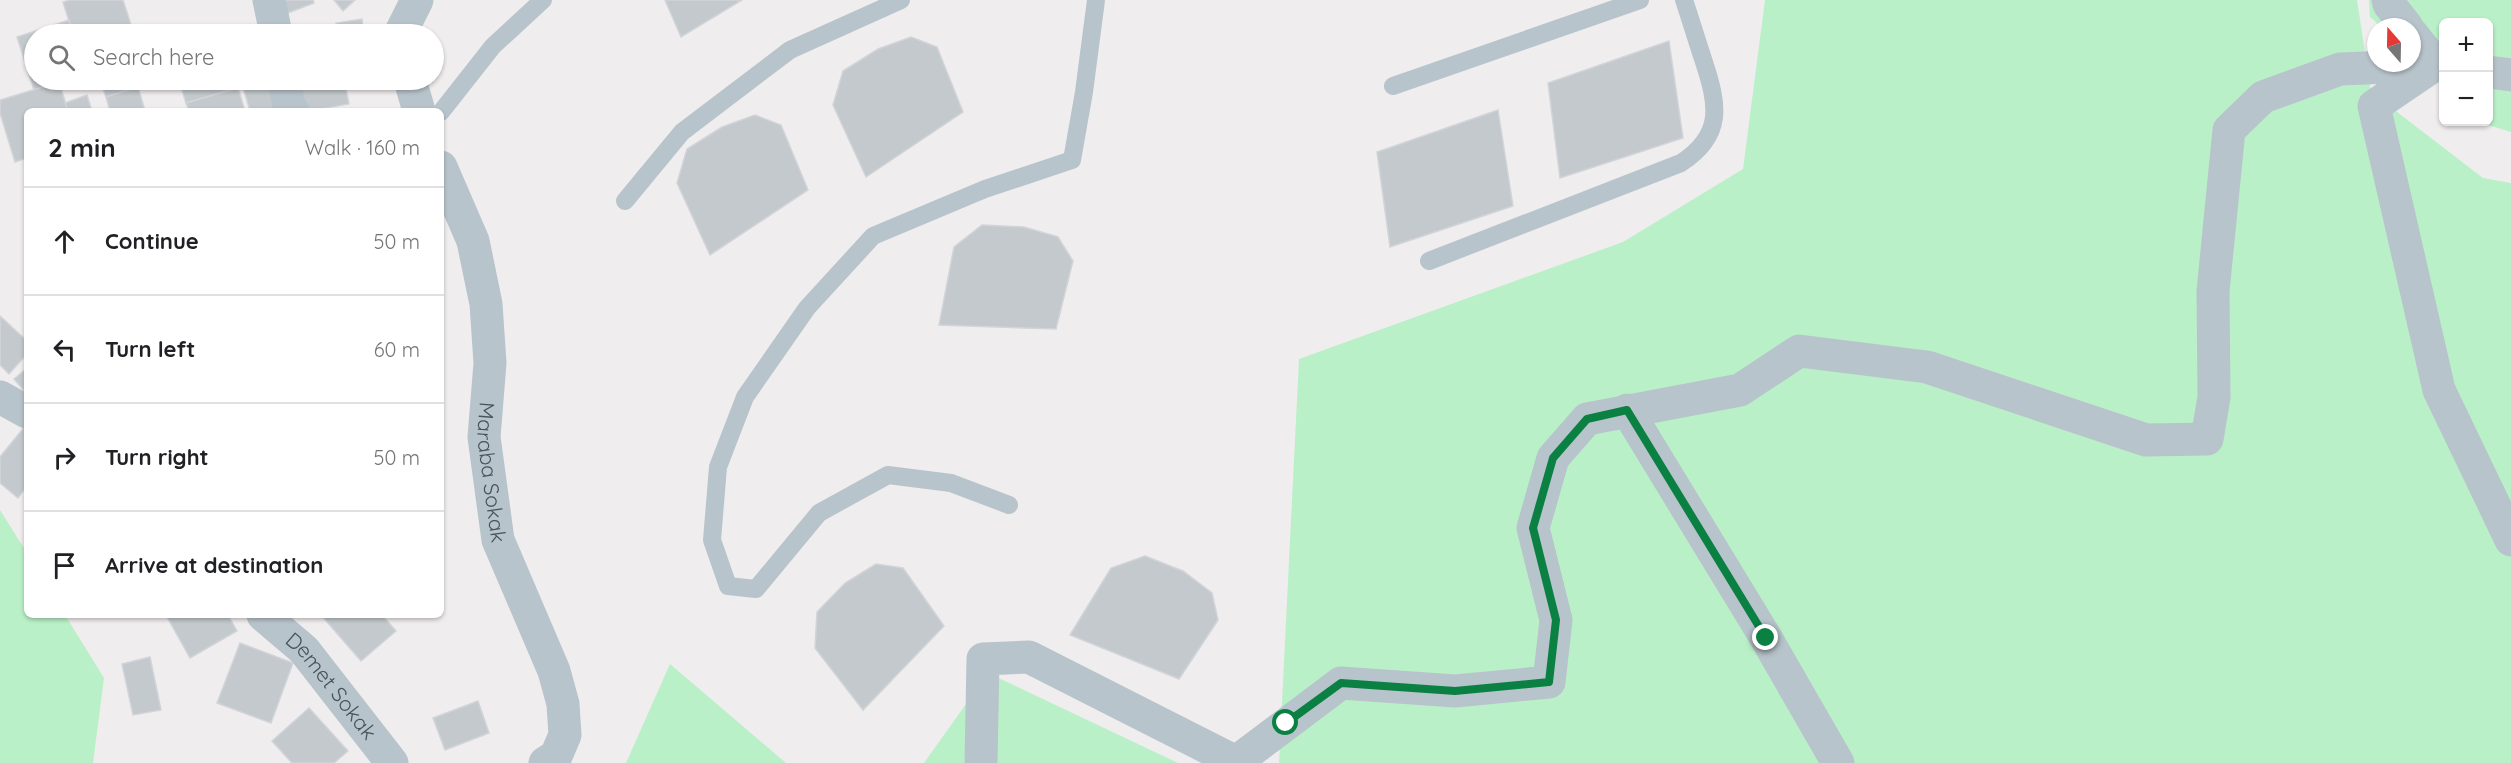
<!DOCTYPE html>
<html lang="en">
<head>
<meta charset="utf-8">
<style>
	:root { --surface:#fff; --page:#f6f6f6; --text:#202124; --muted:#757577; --line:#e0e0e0 }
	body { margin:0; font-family:Quicksand,sans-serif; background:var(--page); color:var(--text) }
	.controls { position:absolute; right:18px; top:18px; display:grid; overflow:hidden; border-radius:9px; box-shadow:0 2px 4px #0004 }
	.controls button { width:54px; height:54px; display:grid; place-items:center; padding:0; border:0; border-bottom:2px solid var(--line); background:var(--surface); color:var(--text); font:30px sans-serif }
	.compass { position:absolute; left:2367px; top:18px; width:54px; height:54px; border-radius:50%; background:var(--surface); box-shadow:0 2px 4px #0004; rotate:340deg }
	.stop { position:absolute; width:18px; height:18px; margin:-14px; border:4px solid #0b8043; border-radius:50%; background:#fff }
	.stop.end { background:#0b8043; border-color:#fff; box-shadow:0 2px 6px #0008 }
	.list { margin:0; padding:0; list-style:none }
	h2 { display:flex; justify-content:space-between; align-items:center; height:78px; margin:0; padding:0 24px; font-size:26px }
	h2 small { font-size:20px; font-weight:400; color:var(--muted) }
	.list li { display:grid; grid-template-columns:39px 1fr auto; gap:18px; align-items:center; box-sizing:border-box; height:108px; padding:0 24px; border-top:2px solid var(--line) }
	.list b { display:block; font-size:22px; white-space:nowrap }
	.list em { font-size:20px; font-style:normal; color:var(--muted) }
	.icon { flex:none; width:33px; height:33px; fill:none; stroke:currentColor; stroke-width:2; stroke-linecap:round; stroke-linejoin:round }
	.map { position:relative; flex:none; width:2511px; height:763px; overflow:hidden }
	.search { position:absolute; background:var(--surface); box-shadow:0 2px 4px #0004; left:24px; top:24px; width:420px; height:66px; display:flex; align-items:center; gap:15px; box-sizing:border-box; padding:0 21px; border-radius:33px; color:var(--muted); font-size:22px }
	.panel { position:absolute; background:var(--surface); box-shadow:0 2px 4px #0004; left:24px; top:108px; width:420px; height:510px; border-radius:9px }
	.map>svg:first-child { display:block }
	.green { fill:#baf0c8 }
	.building { fill:#c4c9cd; stroke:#d1d4d9; stroke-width:1.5 }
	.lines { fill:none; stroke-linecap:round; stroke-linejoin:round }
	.service { stroke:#b8c4cb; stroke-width:18 }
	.minor { stroke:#b8c4cb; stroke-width:33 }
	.route { stroke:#0b8043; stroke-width:8 }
	.labels { text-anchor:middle; stroke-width:4.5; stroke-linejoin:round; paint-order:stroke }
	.street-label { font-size:21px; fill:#45545b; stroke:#fff }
</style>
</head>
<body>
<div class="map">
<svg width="2511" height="763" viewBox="0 0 2511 763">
	<rect width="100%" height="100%" fill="#f0edee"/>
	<!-- green -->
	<g class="green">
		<path d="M1765,0h592l14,92 112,86 28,5v580h-1232l20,-404 324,-117 120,-73z"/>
		<path d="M2369,0h142v132l-20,-6 -5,-4h2v-100h-44l-1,61 -31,-28v-28h-31l-11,-10z"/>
		<path d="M0,510l27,43v62h38l39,63 -11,85h-93z"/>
		<path d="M670,664l116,99h-160z"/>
		<path d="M988,673l190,90h-254z"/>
	</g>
	<!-- building -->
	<g class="building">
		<path d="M70,0h53l11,34h-61l-10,-32z"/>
		<path d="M279,0h34l1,3 -29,11z"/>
		<path d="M334,0h21l-12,11z"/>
		<path d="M665,0h77l-61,37z"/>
		<path d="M362,19l2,15h-26l-2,-11z"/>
		<path d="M69,20l4,14h-39v46h33l-33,10 -17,-53z"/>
		<path d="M911,37l26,10 26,65 -97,65 -33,-72 10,-34 35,-22z"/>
		<path d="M1669,41l14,97 -123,40 -12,-95z"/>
		<path d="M100,80h36l2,7 -32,10z"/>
		<path d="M179,80h62l2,6 -57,17z"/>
		<path d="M241,80h31l9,31h-31z"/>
		<path d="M295,80h49l5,24 -41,7z"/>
		<path d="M59,82l9,29h-41v47l-12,4 -15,-49v-13z"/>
		<path d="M138,87l7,24h-35l-4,-14z"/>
		<path d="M238,88l7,23h-56l-3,-8z"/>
		<path d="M87,95l5,16h-24l-3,-8z"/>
		<path d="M1498,110l15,96 -123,41 -13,-95z"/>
		<path d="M755,115l26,10 27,65 -98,65 -33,-72 10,-34 35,-22z"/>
		<path d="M982,225l42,2 34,10 15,24 -17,68 -117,-4 15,-78z"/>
		<path d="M0,316l27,25v13l-18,20 -9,-9z"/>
		<path d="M27,368v26l-13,-15z"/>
		<path d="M26,425l1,61 -9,12 -18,-15v-26z"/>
		<path d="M1145,556l38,15 29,22 6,27 -39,59 -109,-44 41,-67z"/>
		<path d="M876,564l27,4 41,58 -81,84 -48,-62 2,-36 28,-29z"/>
		<path d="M166,615h62l9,16 -47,27z"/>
		<path d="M321,615h61l14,16 -35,30z"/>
		<path d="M240,643l53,20 -22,60 -54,-20z"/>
		<path d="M150,657l11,53 -28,5 -11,-51z"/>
		<path d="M478,701l11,32 -44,17 -12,-32z"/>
		<path d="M309,708l39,43 -14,12h-42l-20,-22z"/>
	</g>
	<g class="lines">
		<!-- service -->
		<g class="service">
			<path d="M1393,86l247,-86"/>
			<path d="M441,112l52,-66 50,-46"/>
			<path d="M625,201l57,-69 108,-82 111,-50"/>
			<path d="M1429,261l252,-98c43,-28 37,-58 23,-101 -7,-21 -13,-41 -20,-62"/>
			<path d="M1009,505l-58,-22 -63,-8 -69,38 -63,76 -28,-3 -16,-46 6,-73 27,-70 62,-89 66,-72 112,-47 87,-29 12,-68 12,-92"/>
		</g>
		<!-- minor -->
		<g class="minor">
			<path d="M269,0l7,34"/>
			<path d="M2388,0l1,4 18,23"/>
			<path d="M400,34l17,-34"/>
			<path d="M2412,34l24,30 -62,42 65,284 72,150"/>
			<path d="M2488,72l23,3"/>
			<path d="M284,80l5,26 4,5"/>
			<path d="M410,80l9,31"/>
			<path id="s1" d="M441,167l32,74 13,63 4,59 -6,74 14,103 56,131 9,33 2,31 -9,21 -11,7"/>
			<path d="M0,397l27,15"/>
			<path d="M1627,410l139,228 72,125"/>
			<path id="s2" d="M263,615l41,35 88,113"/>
			<path d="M981,763l2,-104 46,-2 207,105 105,-79 114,8 94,-9 7,-62 -23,-92 20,-70 34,-39 153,-29 59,-39 128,16 219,73 61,-1 7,-42 -1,-106 16,-161 34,-33 77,-28 104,-4"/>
		</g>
	</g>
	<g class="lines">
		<!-- route -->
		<path class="route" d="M1286,723l55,-40 114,8 94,-9 7,-62 -23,-92 20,-70 34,-39 40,-9 139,228"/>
	</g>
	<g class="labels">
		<!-- street labels -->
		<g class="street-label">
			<text dy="7" stroke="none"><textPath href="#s1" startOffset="314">Maraba Sokak</textPath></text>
			<text dy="7" stroke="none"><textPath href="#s2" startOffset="99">Demet Sokak</textPath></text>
		</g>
	</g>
</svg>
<div class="controls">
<button>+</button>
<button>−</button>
</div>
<svg class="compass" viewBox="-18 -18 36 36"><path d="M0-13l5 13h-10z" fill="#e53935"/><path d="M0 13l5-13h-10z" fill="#757577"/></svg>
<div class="stop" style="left:1286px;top:723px"></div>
<div class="stop end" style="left:1766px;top:638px"></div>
<div class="search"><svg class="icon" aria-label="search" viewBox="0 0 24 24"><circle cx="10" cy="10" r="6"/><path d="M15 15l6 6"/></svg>Search here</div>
<section class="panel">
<h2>2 min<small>Walk · 160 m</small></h2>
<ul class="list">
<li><svg class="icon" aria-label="ahead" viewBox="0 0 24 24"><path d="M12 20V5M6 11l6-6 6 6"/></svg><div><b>Continue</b></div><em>50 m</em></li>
<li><svg class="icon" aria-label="left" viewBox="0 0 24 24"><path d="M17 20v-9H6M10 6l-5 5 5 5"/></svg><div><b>Turn left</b></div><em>60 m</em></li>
<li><svg class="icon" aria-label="right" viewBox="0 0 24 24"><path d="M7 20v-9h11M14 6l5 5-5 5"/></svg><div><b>Turn right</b></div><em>50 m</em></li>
<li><svg class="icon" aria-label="arrive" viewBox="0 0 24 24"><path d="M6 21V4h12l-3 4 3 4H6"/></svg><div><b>Arrive at destination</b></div></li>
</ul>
</section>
</div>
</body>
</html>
